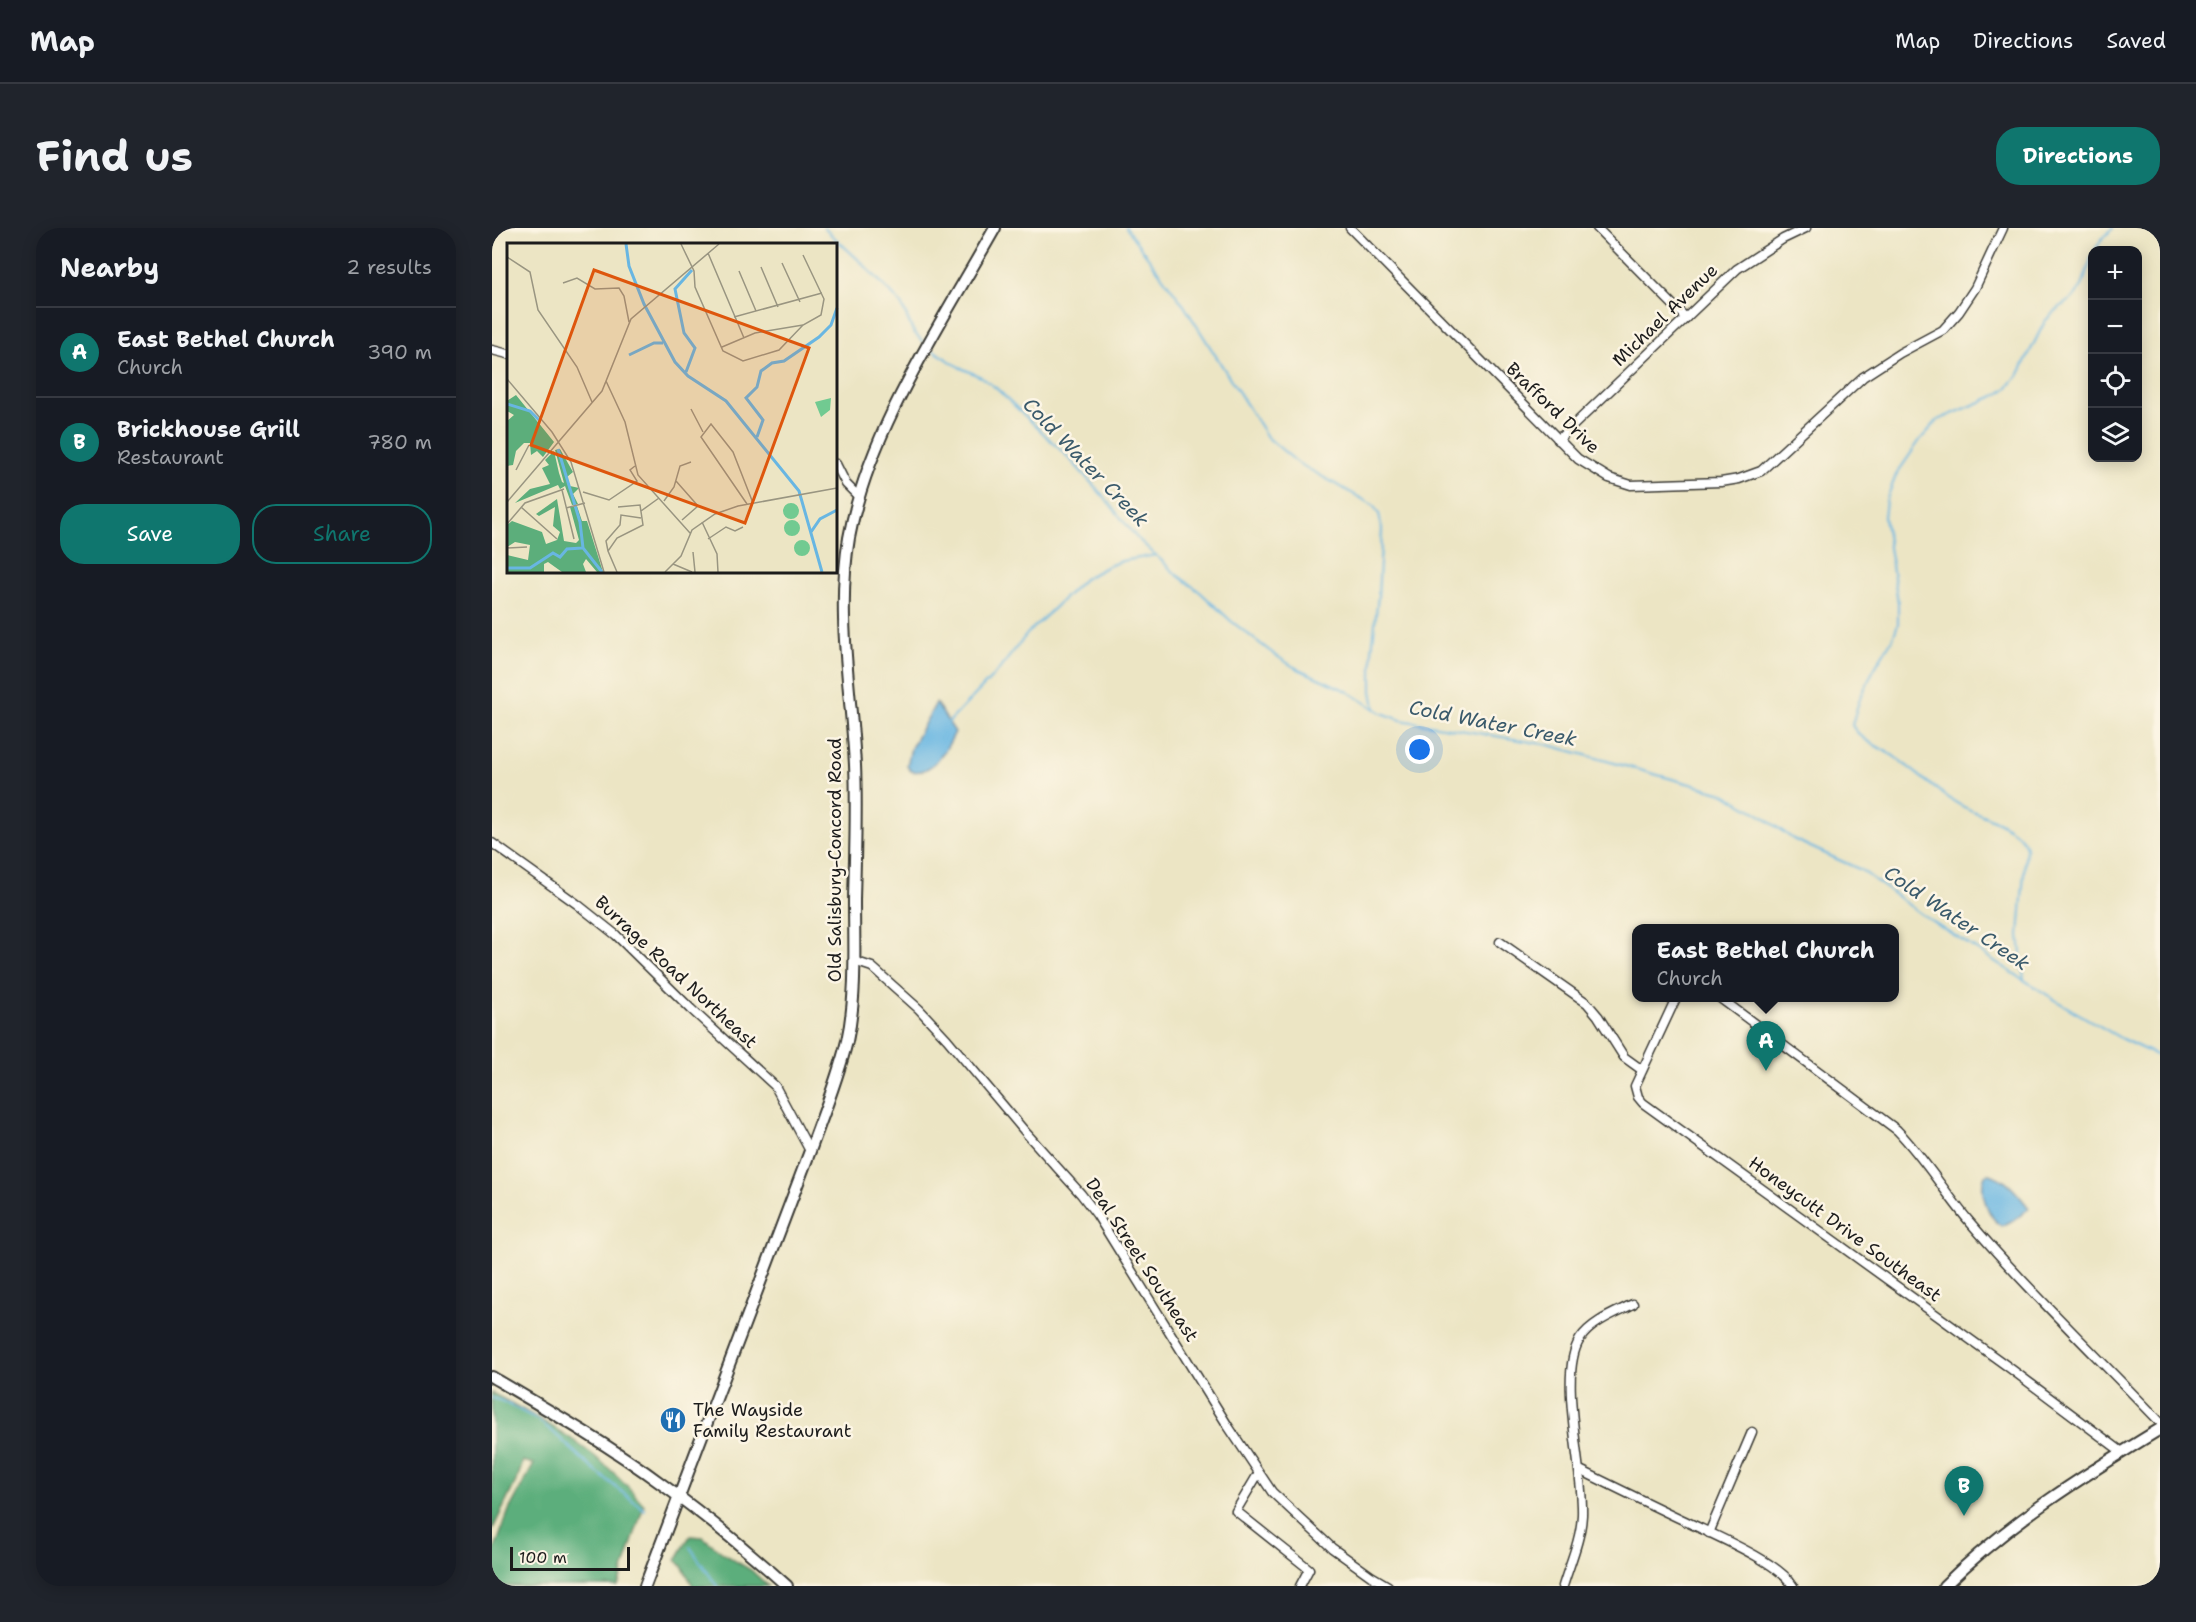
<!DOCTYPE html>
<html lang="en">
<head>
<meta charset="utf-8">
<style>
	:root { --surface:#171b24; --page:#20242c; --text:#f1f3f6; --muted:#9ea1a6; --line:#363941; --accent:#0f766e }
	body { margin:0; font-family:"Shantell Sans",sans-serif; background:var(--page); color:var(--text) }
	.controls { position:absolute; right:18px; top:18px; display:grid; overflow:hidden; border-radius:12px; box-shadow:0 3px 15px #0003 }
	.controls button { width:54px; height:54px; display:grid; place-items:center; padding:0; border:0; border-bottom:2px solid var(--line); background:var(--surface); color:var(--text); font:30px sans-serif }
	.scale { position:absolute; left:18px; bottom:15px; width:120px; box-sizing:border-box; padding-left:6px; border:3px solid #1c1c1c; border-top:0; font-size:16px; line-height:21px; white-space:nowrap; color:#1c1c1c; -webkit-text-stroke:4px #fcf5e5; paint-order:stroke }
	.you { position:absolute; left:928px; top:522px; width:21px; height:21px; margin:-15px; border:4px solid #fff; border-radius:50%; background:#1a73e8; box-shadow:0 0 0 9px #1a73e833 }
	.badge { display:grid; place-items:center; width:39px; height:39px; border-radius:50%; background:var(--accent); color:#fff; font-size:20px; font-weight:700 }
	.pin { position:absolute; translate:-50% -50px; filter:drop-shadow(0 2px 3px #0008) }
	.pin::after { content:''; position:absolute; top:32px; width:21px; height:18px; background:inherit; clip-path:polygon(0 0,100% 0,50% 100%) }
	.popup { position:absolute; left:1140px; top:696px; width:267px; height:78px; box-sizing:border-box; display:grid; place-content:center; border-radius:12px; background:var(--surface); filter:drop-shadow(0 2px 4px #0005); font-size:20px; white-space:nowrap; color:var(--muted) }
	.popup b { font-size:22px; color:var(--text) }
	.popup::after { content:''; position:absolute; left:50%; top:100%; margin-left:-12px; border:12px solid transparent; border-top-color:var(--surface) }
	.list { margin:0; padding:0; list-style:none }
	h2 { display:flex; justify-content:space-between; align-items:center; height:78px; margin:0; padding:0 24px; font-size:26px }
	h2 small { font-size:20px; font-weight:400; color:var(--muted) }
	.list li { display:grid; grid-template-columns:39px 1fr auto; gap:18px; align-items:center; box-sizing:border-box; height:90px; padding:0 24px; border-top:2px solid var(--line) }
	.list b { display:block; font-size:22px; white-space:nowrap }
	.list p { margin:0; font-size:20px; white-space:nowrap; color:var(--muted) }
	.list em { font-size:20px; font-style:normal; color:var(--muted) }
	.actions { display:flex; gap:12px; padding:18px 24px }
	.actions a { flex:1; padding:14px 0; border:2px solid var(--accent); border-radius:24px; text-align:center; font-size:21px; color:var(--accent) }
	.actions .main { background:var(--accent); color:#fff }
	.icon { flex:none; width:33px; height:33px; fill:none; stroke:currentColor; stroke-width:2; stroke-linecap:round; stroke-linejoin:round }
	.map { position:relative; flex:none; width:1668px; height:1358px; overflow:hidden; border-radius:24px }
	header { display:flex; align-items:center; gap:36px; box-sizing:border-box; height:84px; padding:0 30px; background:var(--surface); border-bottom:2px solid var(--line) }
	header strong { font-size:28px }
	nav { display:flex; gap:33px; margin-inline-start:auto; font-size:21px }
	.intro { display:flex; align-items:center; justify-content:space-between; box-sizing:border-box; height:144px; padding:0 36px }
	h1 { margin:0; font-size:42px }
	.button { padding:15px 27px; border-radius:24px; background:var(--accent); color:#fff; font-size:21px; font-weight:700 }
	main { display:flex; gap:36px; padding:0 36px }
	aside { flex:1; background:var(--surface); border-radius:24px; box-shadow:0 3px 15px #0003 }
	.map>svg:first-child { display:block }
	.forest { fill:#5cae7b; stroke:#3c654c; stroke-width:1.5 }
	.water { fill:#68b6e2; stroke:#42697f; stroke-width:1.5 }
	.lines { fill:none; stroke-linecap:round; stroke-linejoin:round }
	.stream { stroke:#68b6e2; stroke-width:2 }
	.minor-casing { stroke:#3b3a35; stroke-width:11 }
	.major-casing { stroke:#3b3a35; stroke-width:14 }
	.minor { stroke:#fff; stroke-width:8 }
	.major { stroke:#fff; stroke-width:10 }
	.labels { text-anchor:middle; stroke-width:5; stroke-linejoin:round; paint-order:stroke }
	.street-label { font-size:18px; fill:#1c1c1c; stroke:#fcf5e5 }
	.poi-label { font-size:18px; fill:#1c1c1c; stroke:#fcf5e5; text-anchor:start }
	.water-label { font-size:20px; font-style:italic; fill:#3a5a6b; stroke:#fcf5e5 }
	.inset-river { fill:none; stroke:#68b6e2; stroke-width:3 }
	.inset-road { fill:none; stroke:#999581; stroke-width:1.5 }
	.view { fill:#de560d; fill-opacity:0.15; stroke:#de560d; stroke-width:3 }
	.inset-edge { fill:none; stroke:#1c1c1c; stroke-width:3 }
</style>
</head>
<body>
<header>
<strong>Map</strong>
<nav><a>Map</a><a>Directions</a><a>Saved</a></nav>
</header>
<div class="intro"><h1>Find us</h1><a class="button">Directions</a></div>
<main>
<aside>
<h2>Nearby<small>2 results</small></h2>
<ul class="list">
<li><span class="badge">A</span><div><b>East Bethel Church</b><p>Church</p></div><em>390 m</em></li>
<li><span class="badge">B</span><div><b>Brickhouse Grill</b><p>Restaurant</p></div><em>780 m</em></li>
</ul>
<div class="actions"><a class="main">Save</a><a>Share</a></div>
</aside>
<div class="map">
<svg width="1668" height="1358" viewBox="0 0 1668 1358">
	<rect width="100%" height="100%" fill="#fcf5e5"/>
	<filter id="ink" filterUnits="userSpaceOnUse"><feTurbulence type="fractalNoise" baseFrequency=".0167" numOctaves="2"/><feDisplacementMap in="SourceGraphic" scale="12" xChannelSelector="R" yChannelSelector="G"/><feConvolveMatrix kernelMatrix="1 2 1 2 8 2 1 2 1" color-interpolation-filters="sRGB"/></filter>
	<filter id="wash" filterUnits="userSpaceOnUse"><feTurbulence type="fractalNoise" baseFrequency=".008" numOctaves="4" result="noise"/><feDisplacementMap in="SourceGraphic" scale="24" xChannelSelector="R" yChannelSelector="G"/><feGaussianBlur stdDeviation="1.35" result="paint"/><feColorMatrix in="noise" values="0 0 0 0 0 0 0 0 0 0 0 0 0 0 0 0 0 1.4 0 .05"/><feComposite in="paint" operator="in"/></filter>
	<g filter="url(#wash)">
		<rect width="100%" height="100%" fill="#ece5c4"/>
		<!-- forest -->
		<g class="forest">
			<path d="M0,1165c60,32 108,58 152,112l-26,81h-126v-29l17,-47 25,-46 -11,-3 -5,16 -26,54z"/>
			<path d="M198,1308l13,1 22,18 26,15 17,16h-75l-11,-20 -6,-6z"/>
		</g>
		<!-- water -->
		<g class="water">
			<path d="M444,475l19,29c-8,17 -23,44 -44,39l-4,-5 4,-18z"/>
			<path d="M1498,946c17,5 28,20 39,34l-13,11 -15,7c-13,-9 -23,-36 -16,-51z"/>
		</g>
		<g class="lines">
			<!-- stream -->
			<g class="stream">
				<path d="M332,0l37,34 36,37 5,7 11,25 10,11"/>
				<path d="M634,0l57,76 84,133 31,26 75,42 6,9 3,15 -4,67 -6,55v40l3,16"/>
				<path d="M1603,22l7,-11 11,-11"/>
				<path d="M438,120l29,19 22,10 15,11 73,70 36,40 31,39 41,38 23,17 31,29 44,34 19,12 53,24 35,22 19,7 148,25 174,48 36,21 34,25 68,31 60,44 139,89 62,36 38,18"/>
				<path d="M455,496l51,-53 29,-37 57,-55 24,-13 14,-5 34,-6"/>
				<path d="M1532,752l-5,-45 7,-87c-3,-12 -12,-16 -21,-22 -16,-10 -35,-14 -50,-24 -23,-14 -41,-32 -63,-47 -13,-8 -33,-16 -40,-30l7,-24 14,-30 20,-33 5,-14v-22l-14,-85 2,-16 10,-26 24,-35 18,-20 59,-25 10,-7 11,-12 27,-55 16,-15 12,-8 9,-12 10,-30"/>
				<path d="M0,1170l10,3 33,17 17,13 41,38 52,41"/>
				<path d="M198,1319l27,39"/>
			</g>
		</g>
	</g>
	<g filter="url(#ink)">
		<g class="lines">
			<defs>
				<g id="minor">
					<path d="M858,0l228,231 31,19 22,7 90,-3 18,-3 22,-8 102,-94 37,-24 43,-23 16,-18 16,-24 28,-60"/>
					<path d="M1105,0l89,90"/>
					<path d="M0,122l16,4"/>
					<path d="M1066,212l179,-171 46,-30 23,-11"/>
					<path d="M344,236l10,20 13,13"/>
					<path d="M0,615l85,61 39,31 75,74 84,77 35,65"/>
					<path d="M1008,714l87,61 11,13 26,41 18,13"/>
					<path d="M362,733l18,6 47,42 28,30 80,95 54,60 16,21 131,211 44,66 60,56 39,28 17,10"/>
					<path d="M1184,770l-41,88 3,11 5,6 364,263 115,86"/>
					<path d="M1228,770l177,132c27,28 47,61 71,90 60,70 128,135 192,202"/>
					<path d="M1088,1242c35,17 69,34 103,50 28,14 95,41 110,66"/>
					<path d="M766,1246l-22,37 73,58 -9,17"/>
					<path d="M1217,1305l43,-101"/>
					<path d="M1071,1358c7,-23 18,-47 19,-71 2,-46 -25,-140 -2,-176 11,-17 35,-26 53,-35"/>
				</g>
				<g id="major">
					<path d="M0,1149c58,34 117,68 171,108 43,31 84,65 124,101"/>
					<path d="M153,1358l165,-435c13,-36 28,-73 37,-110 10,-45 7,-95 7,-141 1,-45 3,-90 1,-135 -4,-76 -19,-151 -6,-227 19,-107 93,-216 146,-310"/>
					<path d="M1452,1358c65,-64 139,-110 216,-157"/>
				</g>
			</defs>
			<!-- minor casing -->
			<use href="#minor" class="minor-casing"/>
			<!-- major casing -->
			<use href="#major" class="major-casing"/>
			<!-- minor -->
			<use href="#minor" class="minor"/>
			<!-- major -->
			<use href="#major" class="major"/>
		</g>
	</g>
	<!-- icons -->
	<defs>
		<symbol id="restaurant-disc" viewBox="-11 -11 22 22"><circle r="9.5" fill="#1f6fb2" stroke="#fcf5e5"/><path d="M-5-6h1v4h1v-4h1v4h1v-4h1v5L-1.5 .5V6h-2V.5L-5-1ZM5-6V6H3V1.5H1.5Q1.5-4 5-6Z" fill="#fff"/></symbol>
	</defs>
	<g fill-rule="evenodd">
		<use href="#restaurant-disc" x="166" y="1177" width="30" height="30"/>
	</g>
	<g class="labels">
		<!-- street labels -->
		<g class="street-label">
			<text transform="translate(1173 87) rotate(-44)" y="6">Michael Avenue</text>
			<text transform="translate(1061 180) rotate(44)" y="6">Brafford Drive</text>
			<text transform="translate(343 632) rotate(-90)" y="6">Old Salisbury-Concord Road</text>
			<text transform="translate(184 744) rotate(43)" y="6">Burrage Road Northeast</text>
			<text transform="translate(1353 1001) rotate(36)" y="6">Honeycutt Drive Southeast</text>
			<text transform="translate(650 1032) rotate(57)" y="6">Deal Street Southeast</text>
		</g>
		<!-- poi labels -->
		<g class="poi-label">
			<text x="201" y="1188">The Wayside<tspan x="201" dy="21">Family Restaurant</tspan></text>
		</g>
		<!-- water labels -->
		<g class="water-label">
			<text transform="translate(594 234) rotate(46)" y="7">Cold Water Creek</text>
			<text transform="translate(1001 495) rotate(11)" y="7">Cold Water Creek</text>
			<text transform="translate(1465 690) rotate(34)" y="7">Cold Water Creek</text>
		</g>
	</g>
	<!-- overview -->
	<g transform="translate(15 15)">
		<rect width="330" height="330" fill="#ece5c4"/>
		<path d="M324,155l-1,12 -9,7 -6,-15zM276 268a8 8 0 1 1 16 0a8 8 0 1 1-16 0ZM277 285a8 8 0 1 1 16 0a8 8 0 1 1-16 0ZM287 305a8 8 0 1 1 16 0a8 8 0 1 1-16 0Z" fill="#71ca91"/>
		<path d="M9,152l38,47 -11,15 -6,-6 -6,4 -1,-12h-6l-8,8 -3,14 -6,1v-45l7,-6 -7,-4v-10zM53,206l13,23 -6,5 3,9 9,2 -6,6 5,10 -6,1 -7,-19 -5,3 -2,-4 -43,18 15,-14 20,-5 -8,-16 7,-3 -4,-5 9,-9 5,22 3,9 2,1 -9,-33zM50,256l7,42 12,2 3,-3 -9,-33 7,-1 5,15h5l16,51h-6l-11,-13 -3,5 3,8h-24l-14,-10 -4,2v8h-37v-17l21,5 2,-15 -15,-3 -8,5v-22l5,-4 30,11 4,12 11,-4 3,-8 -7,-6 2,-19 -16,9 -3,-2z" fill="#5cae7b"/>
		<path class="inset-river" d="M119,1l3,22 15,38 31,58 13,14 38,25 73,90 23,81M122,112l25,-12h9M179,129l9,-24 -11,-15 -9,-44 17,-19M0,161l23,7 10,10M250,194l6,-17 -17,-22 11,-11 4,-16 11,-8 12,-2 35,-24 12,-12 6,-17M51,206l22,73 3,26 19,24M304,289l9,-13 17,-9M0,325h23l23,-15 7,4 7,-8 15,-1"/>
		<path class="inset-road" d="M174,1l13,27 1,16 28,64 20,10 36,-11 24,-25 18,-10 3,-16 -21,-44M201,10l36,85M0,14l23,15 8,38 39,57 15,35M275,20l18,39M254,24l17,40M232,28l17,40M56,40l14,-5 18,11 24,-1 5,8 5,26M227,74l88,-24M215,104l33,-14 48,-8M0,136l45,53 19,30 33,110M99,138l19,41 13,53 52,58M184,166l12,23M9,227l13,-25M169,238l22,25 -16,14M55,247l12,49M76,249l26,8 28,-19 -7,-11 5,-4M157,258l10,-14 6,-21 11,-4M0,259l95,-111 29,-72 88,-75M240,261l-46,-67 10,-13 22,28 20,51M14,264l36,32M59,265l19,-5M134,268l18,-13M195,279l15,32 1,18M0,281l18,-21 39,-14M201,296l18,-12 9,4 8,-4M0,305l20,-1M101,308l-2,-10 14,-16 1,-10 20,3M186,309l2,20M166,321l19,8M110,329l-9,-21 9,-13 26,-13 -3,-20 -22,2M158,329l16,-16 11,-26 23,-16 23,-8 99,-18"/>
		<path class="view" d="M87,27l215,78 -64,175 -214,-78z"/>
		<rect width="330" height="330" class="inset-edge"/>
	</g>
</svg>
<div class="controls">
<button>+</button>
<button>−</button>
<button><svg class="icon" aria-label="locate" viewBox="0 0 24 24"><circle cx="12" cy="12" r="6"/><path d="M12 2v4M12 18v4M2 12h4M18 12h4"/></svg></button>
<button><svg class="icon" aria-label="layers" viewBox="0 0 24 24"><path d="M12 4l9 5-9 5-9-5zM3 14l9 5 9-5"/></svg></button>
</div>
<div class="scale">100 m</div>
<div class="you"></div>
<div class="pin badge" style="left:1274px;top:843px">A</div>
<div class="popup"><b>East Bethel Church</b>Church</div>
<div class="pin badge" style="left:1472px;top:1288px">B</div>
</div>
</main>
</body>
</html>
